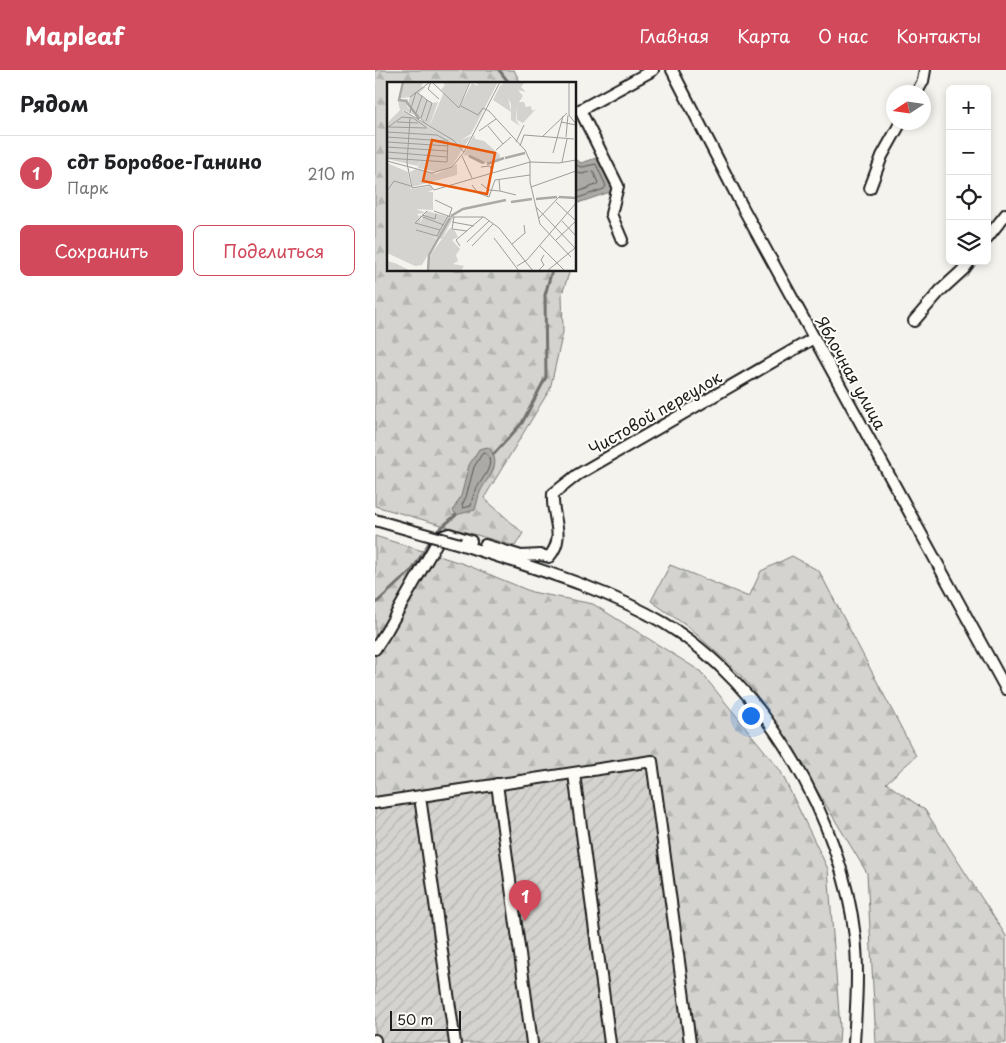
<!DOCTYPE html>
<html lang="ru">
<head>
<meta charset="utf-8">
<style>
	:root { --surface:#fff; --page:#f6f6f6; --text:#202124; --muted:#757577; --line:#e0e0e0; --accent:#d1495b }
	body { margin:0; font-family:"Playpen Sans",sans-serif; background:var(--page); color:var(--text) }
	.controls { position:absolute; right:15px; top:15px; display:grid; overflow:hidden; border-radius:8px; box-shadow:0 2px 8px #0003 }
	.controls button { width:45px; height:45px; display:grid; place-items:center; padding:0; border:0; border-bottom:1px solid var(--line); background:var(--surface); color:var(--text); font:25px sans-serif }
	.compass { position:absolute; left:511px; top:15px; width:45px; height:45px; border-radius:50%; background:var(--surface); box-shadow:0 2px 8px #0003; rotate:258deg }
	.scale { position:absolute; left:15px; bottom:12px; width:71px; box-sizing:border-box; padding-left:5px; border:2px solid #1c1c1c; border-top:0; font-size:14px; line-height:18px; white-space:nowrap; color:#1c1c1c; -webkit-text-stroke:4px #fdfcf7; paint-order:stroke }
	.you { position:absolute; left:375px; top:645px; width:18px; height:18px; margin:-12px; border:4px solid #fff; border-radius:50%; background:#1a73e8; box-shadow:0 0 0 8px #1a73e833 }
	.badge { display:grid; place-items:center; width:32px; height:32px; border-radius:50%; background:var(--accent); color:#fff; font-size:16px; font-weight:700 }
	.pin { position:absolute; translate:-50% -41px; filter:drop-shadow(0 1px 2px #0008) }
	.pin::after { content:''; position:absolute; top:26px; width:18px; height:15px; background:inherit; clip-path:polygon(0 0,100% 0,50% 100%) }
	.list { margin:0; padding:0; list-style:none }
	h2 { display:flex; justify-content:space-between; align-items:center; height:65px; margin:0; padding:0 20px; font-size:21px }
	h2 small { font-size:16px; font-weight:400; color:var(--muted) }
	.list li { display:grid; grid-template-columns:32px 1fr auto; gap:15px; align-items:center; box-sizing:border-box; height:75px; padding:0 20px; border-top:1px solid var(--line) }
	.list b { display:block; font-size:19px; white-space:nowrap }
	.list p { margin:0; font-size:16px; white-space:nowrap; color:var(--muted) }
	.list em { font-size:16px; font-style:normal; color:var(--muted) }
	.actions { display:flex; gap:10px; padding:15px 20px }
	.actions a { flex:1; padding:11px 0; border:1px solid var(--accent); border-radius:8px; text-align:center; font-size:18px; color:var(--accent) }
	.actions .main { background:var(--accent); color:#fff }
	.icon { flex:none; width:28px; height:28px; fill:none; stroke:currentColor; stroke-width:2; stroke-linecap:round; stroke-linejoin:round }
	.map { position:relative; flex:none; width:631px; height:973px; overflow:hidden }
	header { display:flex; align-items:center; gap:30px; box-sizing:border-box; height:70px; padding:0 25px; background:var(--accent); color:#fff }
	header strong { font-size:24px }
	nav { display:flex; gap:28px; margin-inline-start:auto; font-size:18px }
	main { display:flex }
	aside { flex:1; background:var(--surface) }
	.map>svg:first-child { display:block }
	.forest { fill:url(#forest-firs); stroke:#787876 }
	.garden { fill:url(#garden-furrows); stroke:#787876 }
	.water { fill:#abaaa6; stroke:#72716f }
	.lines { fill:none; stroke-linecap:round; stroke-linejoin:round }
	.shore { stroke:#555553; stroke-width:1 }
	.stream { stroke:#72716f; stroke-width:3 }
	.minor-casing { stroke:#1c1c1c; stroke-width:14 }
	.minor { stroke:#fdfcf7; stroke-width:10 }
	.minor-bridge-casing { stroke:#1c1c1c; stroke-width:14; stroke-linecap:butt }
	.minor-bridge { stroke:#fdfcf7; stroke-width:10 }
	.labels { text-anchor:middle; stroke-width:4; stroke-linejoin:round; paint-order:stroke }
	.street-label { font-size:16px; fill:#1c1c1c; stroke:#fdfcf7 }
	.inset-river { fill:none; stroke:#abaaa6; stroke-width:2.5 }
	.inset-road { fill:none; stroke:#9e9d9a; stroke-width:1 }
	.view { fill:#e8590c; fill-opacity:0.15; stroke:#e8590c; stroke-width:2.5 }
	.inset-edge { fill:none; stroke:#1c1c1c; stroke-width:2.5 }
</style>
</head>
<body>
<header>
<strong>Mapleaf</strong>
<nav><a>Главная</a><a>Карта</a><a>О нас</a><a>Контакты</a></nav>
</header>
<main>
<aside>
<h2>Рядом<small></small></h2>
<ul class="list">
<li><span class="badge">1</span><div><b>сдт Боровое-Ганино</b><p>Парк</p></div><em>210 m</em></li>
</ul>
<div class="actions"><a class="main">Сохранить</a><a>Поделиться</a></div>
</aside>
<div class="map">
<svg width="631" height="973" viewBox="0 0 631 973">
	<defs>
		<pattern id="forest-firs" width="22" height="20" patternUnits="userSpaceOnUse" patternTransform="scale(1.25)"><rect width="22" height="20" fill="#d4d3cf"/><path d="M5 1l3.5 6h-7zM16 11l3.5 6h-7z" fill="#b5b5b1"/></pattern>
		<pattern id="garden-furrows" width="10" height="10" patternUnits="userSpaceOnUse" patternTransform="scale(1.25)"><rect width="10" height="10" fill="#d4d3cf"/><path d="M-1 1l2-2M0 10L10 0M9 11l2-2" fill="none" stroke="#b5b5b1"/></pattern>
	</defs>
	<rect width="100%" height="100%" fill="#f4f3ee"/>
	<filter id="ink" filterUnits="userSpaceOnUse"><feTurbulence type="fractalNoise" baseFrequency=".02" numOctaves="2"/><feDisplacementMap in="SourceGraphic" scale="10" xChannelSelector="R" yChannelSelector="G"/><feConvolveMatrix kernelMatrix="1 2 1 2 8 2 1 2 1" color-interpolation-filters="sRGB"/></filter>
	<g filter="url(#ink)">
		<!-- forest -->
		<g class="forest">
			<path d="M0,0h139l7,14h-132v186h181l-8,24 1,38 -13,57 -66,109 39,35 -8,13 -140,-40z"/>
			<path d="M0,466l89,28 68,28 61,12 107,67 80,99 48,99 12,158 -1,16h-150l-314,-244z"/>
			<path d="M417,486l27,15 97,185 -30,27 39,27 81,126v107h-130l-9,-170 -87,-144 -29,-42 -17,-19 -46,-41 -37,-26 19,-36 79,32 12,-26z"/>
		</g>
		<!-- garden -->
		<path class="garden" d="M280,690l34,283h-314v-244z"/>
		<!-- water -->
		<g class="water">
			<path d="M224,87l14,34 -38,13v-43l2,-1 4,3z"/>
			<path d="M113,377c15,17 2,27 -7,43 -3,6 -4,14 -6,20l-19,5 -3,-5 8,-14 8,-31 10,-16z"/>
		</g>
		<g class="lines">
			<!-- shore -->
			<g class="shore">
				<path d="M200,95l7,2 14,-3 10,22 -2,3 -29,10"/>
				<path d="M200,102l7,2 11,-3 5,12 -2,2 -21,8"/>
				<path d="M111,383c11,11 -5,26 -10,37 -3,5 -4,10 -5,16l-8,2 -1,-3 4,-8 8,-30 8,-13z"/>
			</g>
			<!-- stream -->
			<g class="stream">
				<path d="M124,0l11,14"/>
				<path d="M119,384l28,-31 24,-46 -1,-82 7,-25"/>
				<path d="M0,534l38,-35 22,-36 21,-18"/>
			</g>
			<defs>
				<g id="minor">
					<path d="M297,0l71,138 263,481"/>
					<path d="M542,22l6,-11 2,-11"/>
					<path d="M495,118l12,-32 19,-34"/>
					<path d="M612,168l19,-24"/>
					<path d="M247,170l-11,-26 7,-28 -38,-76 73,-40"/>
					<path d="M539,251l26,-30 24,-22 6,-8"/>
					<path d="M0,450l42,12"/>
					<path d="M85,474c69,23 141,42 204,79 102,61 178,198 191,314 4,35 1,71 -1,106"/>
					<path d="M110,475l36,11 20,-1 8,2c18,-21 2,-39 4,-63l24,-19 237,-137"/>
					<path d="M0,579l11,-17 54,-95 9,-3 22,7"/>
					<path d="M199,704l36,269"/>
					<path d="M122,714l35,259"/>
					<path d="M45,727l35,246"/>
					<path d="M0,733l277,-42 38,282"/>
					<path d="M0,970v3"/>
				</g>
			</defs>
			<!-- minor casing -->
			<use href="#minor" class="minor-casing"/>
			<!-- minor -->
			<use href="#minor" class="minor"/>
			<defs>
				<path id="minor-bridge" d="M42,462l43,12"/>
			</defs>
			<!-- minor-bridge casing -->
			<use href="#minor-bridge" class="minor-bridge-casing"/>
			<!-- minor-bridge -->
			<use href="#minor-bridge" class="minor-bridge"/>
		</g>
	</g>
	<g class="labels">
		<!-- street labels -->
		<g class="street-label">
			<text transform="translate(476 303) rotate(61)" y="6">Яблочная улица</text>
			<text transform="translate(280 343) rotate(-30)" y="6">Чистовой переулок</text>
		</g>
	</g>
	<!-- overview -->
	<g transform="translate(12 12)">
		<rect width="189" height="189" fill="#f4f3ee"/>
		<path d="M16,0h21l-3,5h5l-12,10 -13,1zM71,0h11l-12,30 9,6 -8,16 3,6 10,-4 -19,30 -15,6 -19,-4 2,-8 28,-21 -19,-12 15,-35 15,-1 3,-6zM116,0h22l-4,5 5,5 -8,-2 5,6 -4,6h5l2,5 5,-1 1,5 4,-2 -13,14 -6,-3v-14l-1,14 4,6 -9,-6v-16l-9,-18zM21,17l-1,7 7,9 -10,-5 -4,8 -13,9 2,-6 11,-11 -2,-9zM87,53l1,4 9,2 16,14 -1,6 -18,3 -15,-9 -3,1zM0,81l21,9 3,17 20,-3 2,4 -5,2h5v18l-17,-1 10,4 -9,1 4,5 -2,6h-12l30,14 -15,26 -7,1 -28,-13zM70,82v11l-45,12 -2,-15 6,-3 20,5zM63,146l5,3 3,6 -6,3 8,9 -4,6 2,6 -5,3 11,2 -3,5h-31l-3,-2 4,-15zM0,179l8,2 16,8h-24z" fill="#d4d3cf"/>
		<path d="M55,0h16l4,3 -2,5 3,4 -5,9 -17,-13 4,-5zM89,0h22l-27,52 -10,6 -5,-3 9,-18 -7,-3 -1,-4 15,-29 6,3zM114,2l6,8 4,20 -18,-12zM30,11l15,10 6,-1 -9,25 -21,-23 2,-7zM17,29l44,28 -1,23 -27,-2 -2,6 -31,-7v-32zM40,129l26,7 -11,21 -19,-4 -16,-10 2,-3 10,2z" fill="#d4d3cf"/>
		<path class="inset-river" d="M16,0l-4,18 7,1 13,18M82,74l15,7M118,76l20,-5M100,82l17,-6M172,115l17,1M149,117l21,-2M124,120l21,-3M64,134l12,-7 43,-9M41,189l1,-16 21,-37"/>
		<path class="inset-road" d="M44,0l-3,7 11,10M45,0l27,26 11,-26M182,0v33l7,9M23,15l20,-15M74,24l17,9 5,-7 6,3 36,39 5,11v21l10,42 31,33M24,26l5,-16 6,4 -6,17M17,29l49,29 11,12M23,31l1,-5 16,17M23,36l-3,45 5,25 18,-3 4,5 96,-28 29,1 17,-3M34,36l6,-18 -5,-4M39,39l6,-18 -5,-3M10,40l21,1M174,40l15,3M101,44l15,18M2,45l38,1M0,46l15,-11 11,1 13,9M92,49l17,-12M0,50l50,3 11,6 -1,21 -60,-4M156,54l24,-23M0,55l58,4M179,55l2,-22M0,60l61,4M129,60l8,-17M133,64l4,-11 50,4M0,65l60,4M109,68l15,-13M0,70l60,5M166,71l10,-37M75,74l10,22M0,79l45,12 20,-6 12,-15 36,-70M175,80l5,-23M94,85l9,-1 2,6M94,102l8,6 11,1 -1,-12M85,103l6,8 11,4 6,-17 35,-5M144,105l45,-16M0,109l7,-10 17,5M113,109l16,4M48,118l17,8 -3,9M169,120l20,19M149,125l40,42M40,129l-12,12 25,7 8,-14M47,129l17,6h33l15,11 34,43M35,133l13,4 1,-5M33,134l24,9M67,135l-2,12 15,2M152,136l20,-21M175,139l14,15M65,140l22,4M29,148l21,6 3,-6M107,156l25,33M169,158l20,-19M80,160l22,-21M125,162l13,-11 -1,-8M73,164l-4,-6 27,-23M85,164l21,-22M153,164l25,25M130,184l10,-6 49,-57M151,189l6,-6 -3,-5 3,-5M160,189l28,-23"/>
		<path class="view" d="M45,58l63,13 -8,41 -64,-13z"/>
		<rect width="189" height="189" class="inset-edge"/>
	</g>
</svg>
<div class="controls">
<button>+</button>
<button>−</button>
<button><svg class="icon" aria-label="locate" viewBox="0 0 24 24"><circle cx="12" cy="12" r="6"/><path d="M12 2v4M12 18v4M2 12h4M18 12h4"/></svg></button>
<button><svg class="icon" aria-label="layers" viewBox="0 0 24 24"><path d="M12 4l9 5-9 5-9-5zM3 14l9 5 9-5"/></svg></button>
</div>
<svg class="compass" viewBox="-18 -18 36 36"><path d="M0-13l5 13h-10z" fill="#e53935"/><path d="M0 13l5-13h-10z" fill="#757577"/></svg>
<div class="scale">50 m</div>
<div class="you"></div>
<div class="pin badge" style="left:150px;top:851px">1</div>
</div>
</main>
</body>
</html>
